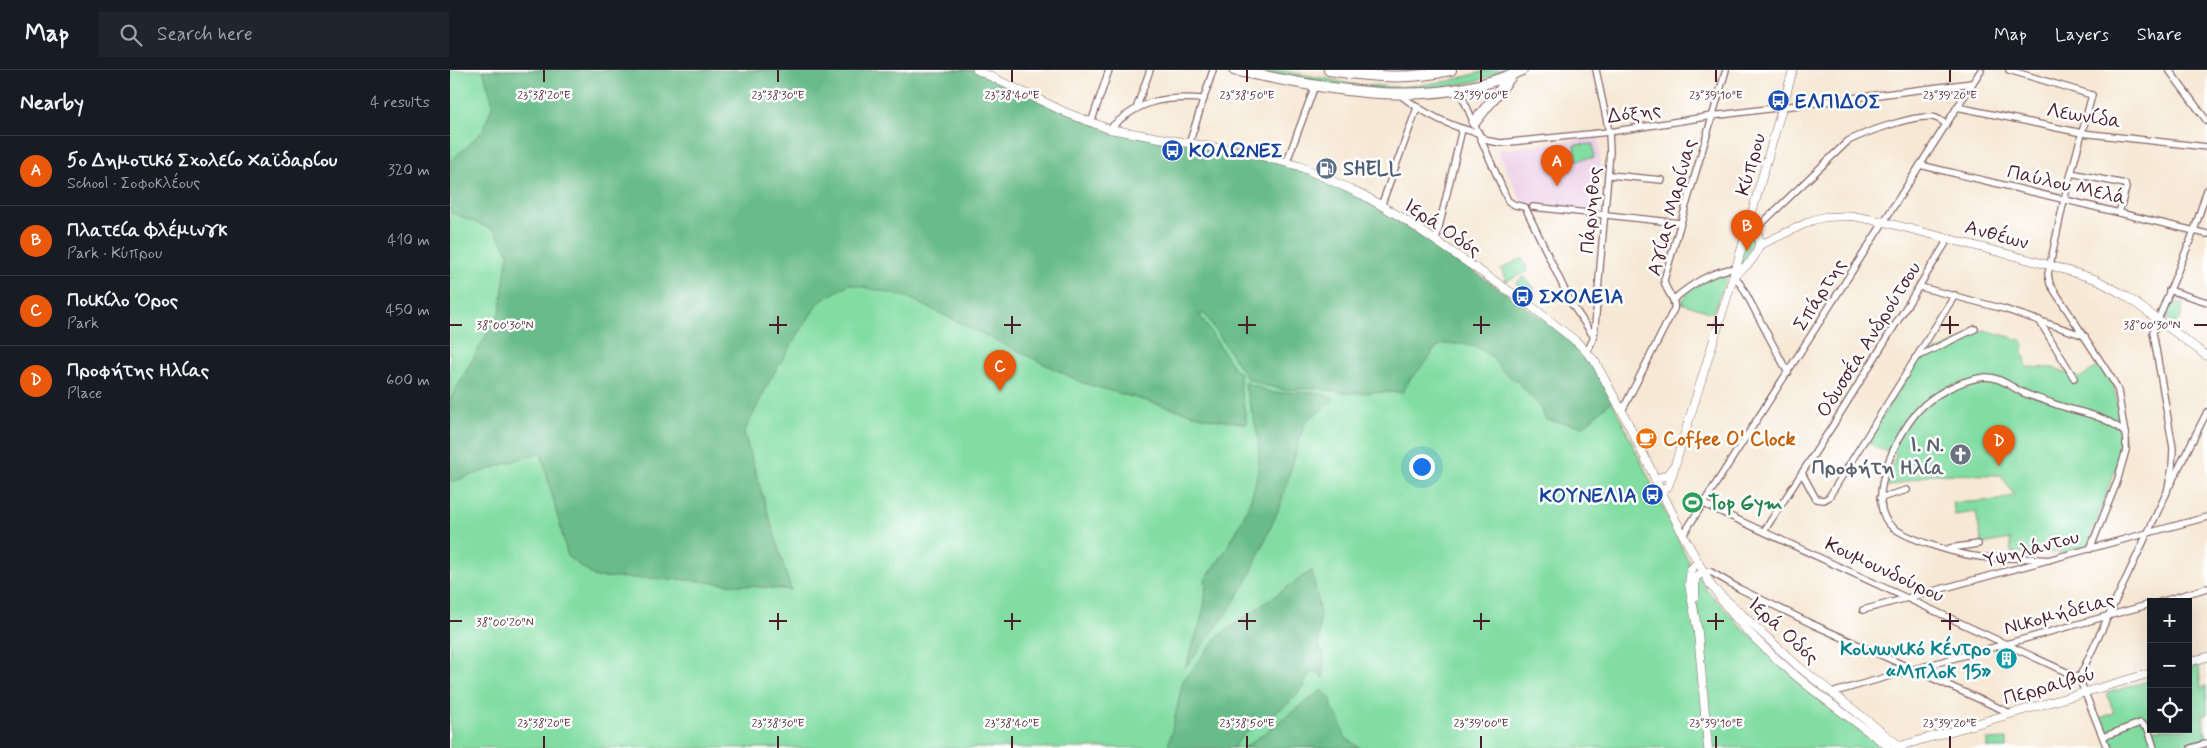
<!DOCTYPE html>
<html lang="en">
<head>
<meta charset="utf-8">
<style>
	:root { --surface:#171b24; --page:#20242c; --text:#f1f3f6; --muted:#9ea1a6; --line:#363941; --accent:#ea580c }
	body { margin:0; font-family:Mynerve,sans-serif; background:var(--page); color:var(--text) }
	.controls { position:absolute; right:15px; bottom:15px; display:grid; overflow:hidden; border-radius:0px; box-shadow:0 5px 20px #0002 }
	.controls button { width:45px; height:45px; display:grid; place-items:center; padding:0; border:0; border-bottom:1px solid var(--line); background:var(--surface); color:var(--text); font:25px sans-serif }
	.you { position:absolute; left:971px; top:396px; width:18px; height:18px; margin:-12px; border:4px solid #fff; border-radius:50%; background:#1a73e8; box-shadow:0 0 0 8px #1a73e833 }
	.badge { display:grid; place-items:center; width:32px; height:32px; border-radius:50%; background:var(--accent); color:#fff; font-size:16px; font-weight:700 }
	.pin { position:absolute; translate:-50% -41px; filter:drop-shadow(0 1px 2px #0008) }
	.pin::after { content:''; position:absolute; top:26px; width:18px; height:15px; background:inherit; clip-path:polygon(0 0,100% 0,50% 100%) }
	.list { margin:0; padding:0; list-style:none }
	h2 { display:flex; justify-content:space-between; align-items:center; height:65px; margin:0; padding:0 20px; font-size:21px }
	h2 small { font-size:16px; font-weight:400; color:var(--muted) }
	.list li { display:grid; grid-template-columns:32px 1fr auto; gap:15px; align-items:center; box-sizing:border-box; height:70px; padding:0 20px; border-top:1px solid var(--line) }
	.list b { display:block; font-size:19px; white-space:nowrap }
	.list p { margin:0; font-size:16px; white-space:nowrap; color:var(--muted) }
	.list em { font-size:16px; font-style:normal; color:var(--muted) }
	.icon { flex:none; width:28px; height:28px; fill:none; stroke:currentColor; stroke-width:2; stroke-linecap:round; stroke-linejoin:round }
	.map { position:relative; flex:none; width:1757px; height:678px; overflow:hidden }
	header { display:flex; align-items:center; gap:30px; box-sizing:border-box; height:70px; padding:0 25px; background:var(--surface); border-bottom:1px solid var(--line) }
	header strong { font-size:24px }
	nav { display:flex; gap:28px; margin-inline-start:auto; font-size:18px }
	.search { width:350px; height:45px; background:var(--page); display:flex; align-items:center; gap:12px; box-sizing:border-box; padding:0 18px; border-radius:0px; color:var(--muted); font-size:19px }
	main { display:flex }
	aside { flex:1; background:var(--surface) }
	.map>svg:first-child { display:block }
	.built { fill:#edd0e8 }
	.green { fill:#82dda3; stroke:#667e67 }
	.forest { fill:#69bc89; stroke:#5a6e5a }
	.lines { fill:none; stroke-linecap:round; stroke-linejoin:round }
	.street-casing { stroke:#866566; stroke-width:8 }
	.secondary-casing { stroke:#866566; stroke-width:9 }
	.highway-casing { stroke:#866566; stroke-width:12 }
	.street { stroke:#fff; stroke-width:5.5 }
	.secondary { stroke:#fff; stroke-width:8 }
	.highway { stroke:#fff; stroke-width:10 }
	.ticks { fill:none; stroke:#4a1f2b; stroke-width:2 }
	.labels { text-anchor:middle; stroke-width:5; stroke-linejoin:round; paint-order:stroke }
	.transit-label { font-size:20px; font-weight:bold; fill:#164399; stroke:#fff; text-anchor:start }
	.street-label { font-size:20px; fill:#4a1f2b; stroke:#fff }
	.service-label { font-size:20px; font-weight:bold; fill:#4e5e75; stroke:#fff; text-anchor:start }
	.food-label { font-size:20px; font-weight:bold; fill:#c56008; stroke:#fff; text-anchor:start }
	.worship-label { font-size:20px; font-weight:bold; fill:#5b616d; stroke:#fff; text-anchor:end }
	.leisure-label { font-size:20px; font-weight:bold; fill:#27864d; stroke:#fff; text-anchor:start }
	.culture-label { font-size:20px; font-weight:bold; fill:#0d838f; stroke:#fff; text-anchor:end }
	.ticks-label { font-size:12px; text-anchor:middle; fill:#4a1f2b; stroke:#fff; stroke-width:5; stroke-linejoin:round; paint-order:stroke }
</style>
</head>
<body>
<header>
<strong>Map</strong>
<div class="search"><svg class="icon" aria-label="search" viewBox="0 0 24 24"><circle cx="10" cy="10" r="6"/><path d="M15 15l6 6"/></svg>Search here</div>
<nav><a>Map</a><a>Layers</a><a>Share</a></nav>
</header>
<main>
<aside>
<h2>Nearby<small>4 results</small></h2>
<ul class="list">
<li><span class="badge">A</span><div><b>5ο Δημοτικό Σχολείο Χαϊδαρίου</b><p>School · Σοφοκλέους</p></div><em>320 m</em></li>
<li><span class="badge">B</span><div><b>Πλατεία Φλέμινγκ</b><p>Park · Κύπρου</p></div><em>410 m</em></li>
<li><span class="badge">C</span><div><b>Ποικίλο Όρος</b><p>Park</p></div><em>450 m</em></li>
<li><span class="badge">D</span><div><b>Προφήτης Ηλίας</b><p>Place</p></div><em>600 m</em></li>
</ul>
</aside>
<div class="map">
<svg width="1757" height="678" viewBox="0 0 1757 678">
	<rect width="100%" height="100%" fill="#fff"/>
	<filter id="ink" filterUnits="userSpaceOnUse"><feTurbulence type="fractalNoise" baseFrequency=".02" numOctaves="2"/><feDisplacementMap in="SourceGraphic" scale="10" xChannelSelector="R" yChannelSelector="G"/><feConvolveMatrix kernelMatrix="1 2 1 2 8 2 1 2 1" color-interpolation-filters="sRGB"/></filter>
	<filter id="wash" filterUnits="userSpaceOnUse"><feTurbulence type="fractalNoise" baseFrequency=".0096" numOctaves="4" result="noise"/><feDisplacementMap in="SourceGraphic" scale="20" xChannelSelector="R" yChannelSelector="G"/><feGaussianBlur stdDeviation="1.12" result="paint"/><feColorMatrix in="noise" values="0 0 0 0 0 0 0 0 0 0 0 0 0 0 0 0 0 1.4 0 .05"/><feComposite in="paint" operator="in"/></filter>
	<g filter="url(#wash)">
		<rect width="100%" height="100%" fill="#f6e8d4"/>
		<!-- built -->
		<path class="built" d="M1149,67l2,34 -6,39 -73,-8 -25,-52z"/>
		<!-- green -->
		<g class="green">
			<path d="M0,0h517l622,287 24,46 76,159 17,27 36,39 146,120h-1438z"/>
			<path d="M801,0h29l78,15 44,2 47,-6 40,-11h16c-11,4 -22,10 -33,12 -75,17 -147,1 -221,-12z"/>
			<path d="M1143,74l1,14 -18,2 -2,-15z"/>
			<path d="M1297,164l7,3 2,4 -7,19 -7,6 -4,-2z"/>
			<path d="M1072,188l6,13 -22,10 -5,-12z"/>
			<path d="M1278,204l-15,39 -32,-10c10,-19 27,-24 47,-29z"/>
			<path d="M1074,206l11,13 -8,7 -11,-13z"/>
			<path d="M1719,231l14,3 -2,12 -6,8 -14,-8z"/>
			<path d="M1534,260l37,10 3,3 -1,8 4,16 26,1 26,10 22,-13 12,18 3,13 8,43 -2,12 -34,94 -22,7 -55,1 -1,-14 -28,5 -6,-32 -21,3 -2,-12 45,-3 16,-5 -13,-20 -69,-1 -45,13 9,-34 -17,-4 -13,-8 53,-82z"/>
			<path d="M1749,595l2,23 6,-2v28l-5,2 5,23 -30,9h-65l-12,-30 14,-5 -7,-20 44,-13v49h37v-60z"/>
			<path d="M1557,669v9h-20v-8z"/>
		</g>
		<!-- forest -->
		<g class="forest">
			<path d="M33,0h494l114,53 196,38 76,34 214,147 38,56 -31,28 -38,-6 -5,-12 -24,-27 -15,-10 -10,-14 -15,-10 -15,-3h-20l-9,7 -5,9 -17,18 -8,14 -57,1 -31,-5 -28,2 -25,-5 -15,-7 -42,-64h-6l35,55 6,4v13l7,38 -41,-6 -123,-35 -176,-86 -58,-13 -31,19 -47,75 -27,55 47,157 -115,-11 -81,-2 -27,-20 -27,-105 -90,30 -1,-1v-81l50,-89 8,-59 -14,-22 -44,-18v-50l33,-31 10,-27z"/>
			<path d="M794,312l29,11 40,-1 21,6c-10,12 -18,14 -29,24l-25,84 -31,71 -22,36 -42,55c8,-25 24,-62 20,-88 27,-37 55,-82 54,-130 -1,-23 -10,-46 -15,-68z"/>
			<path d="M862,500l8,43 -1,32 5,11 -1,22 -6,-6 -7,1c-3,6 -6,13 -10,18 -16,23 -53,31 -66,57h-66l15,-67 35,-45z"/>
			<path d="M872,620l9,9 1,9 7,11 6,18 15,11h-116z"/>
		</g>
	</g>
	<g filter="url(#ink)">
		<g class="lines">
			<defs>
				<g id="street">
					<path d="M1559,0l83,25 -28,105 -16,74 2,10 64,98 4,9 8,49v10l-9,32 -27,67"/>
					<path d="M1719,0l38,51"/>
					<path d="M1009,19l49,112 7,4 10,2 46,96 23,34"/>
					<path d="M949,24c23,18 51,33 80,39"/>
					<path d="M1507,37l125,26 125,14"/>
					<path d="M686,39l14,-39"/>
					<path d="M641,53l18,-53"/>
					<path d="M659,59c32,-29 53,-33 95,-30"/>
					<path d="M1030,66l9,5 12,2 108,-11 103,-16 260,-33"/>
					<path d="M739,74l24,-74"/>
					<path d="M837,91l28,-75"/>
					<path d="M1470,95l287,69"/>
					<path d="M1621,103l54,11 1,4 -7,25"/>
					<path d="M1160,105l52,5"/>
					<path d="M931,136l36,-98"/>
					<path d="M1083,137l147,16"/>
					<path d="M1305,160l93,-89c16,-8 72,-29 88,-23 3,1 7,4 10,6"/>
					<path d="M986,170l26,-111"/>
					<path d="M1284,204l10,16 44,83"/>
					<path d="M1470,217l84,22 81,27"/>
					<path d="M1719,220l38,12"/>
					<path d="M1224,229c18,-15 37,-28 62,-31"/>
					<path d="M1589,250l35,58"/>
					<path d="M1137,282l7,-15 16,-185 -1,-20 -13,-62"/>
					<path d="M1465,288l60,-29"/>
					<path d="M1172,341l52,-102c2,-12 -9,-17 -10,-29l62,-210"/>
					<path d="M1352,403l14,26 8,1 5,-3 126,-202"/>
					<path d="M1720,415l37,-73"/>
					<path d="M1430,428l27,-8"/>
					<path d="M1254,434l375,174"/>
					<path d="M1314,461l69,-106 116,-187"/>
					<path d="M1233,465l298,-465"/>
					<path d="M1500,478l28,-4"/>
					<path d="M1599,490c-23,-3 -45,-1 -68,-3 -22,-2 -68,-16 -86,-28 -36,-24 5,-103 29,-124 16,-14 40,-26 62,-28 14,0 25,10 38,16 9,4 19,7 28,10 26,10 53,11 73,30"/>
					<path d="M1253,501l8,1 29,17 72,35 198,89"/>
					<path d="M1710,532l47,-14"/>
					<path d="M1413,540l344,-93"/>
					<path d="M1381,623l80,-23 240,-66"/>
					<path d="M1653,667l37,-14 8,6 6,19"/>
					<path d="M1657,678l-28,-70 88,-186 5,-24 1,-20 -20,-116 41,-101 13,-41"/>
					<path d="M1741,678l16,-5"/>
				</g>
				<g id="secondary">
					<path d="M527,0l90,43 42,16 153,27 37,10 64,29 38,22 130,89 46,36 17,18 30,55 59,120 29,52 86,79 104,82"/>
					<path d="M1310,175l53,-25 12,-3 28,-1 31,6 165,43 46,14 31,17 81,60"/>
					<path d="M1284,204c14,-7 29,-22 24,-40l-10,-7"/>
					<path d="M1205,409l12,-4 5,-7"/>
					<path d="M1211,421l7,-5 3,-8 65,-210 57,-198"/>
					<path d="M1248,492l-7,7 -2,15 9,49 10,115"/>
					<path d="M1267,523c8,14 18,24 29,36 43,46 94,82 145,119"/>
					<path d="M1245,526v-17l8,-8"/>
					<path d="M1738,592l19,-5"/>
					<path d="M1450,676l251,-73"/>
				</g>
				<g id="highway">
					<path d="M784,0c94,19 196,42 288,0"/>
					<path d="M879,0c42,7 81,10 122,0"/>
					<path d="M1024,53l38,-48"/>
				</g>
			</defs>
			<!-- street casing -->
			<use href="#street" class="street-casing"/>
			<!-- secondary casing -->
			<use href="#secondary" class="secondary-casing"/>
			<!-- highway casing -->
			<use href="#highway" class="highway-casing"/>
			<!-- street -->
			<use href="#street" class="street"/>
			<!-- secondary -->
			<use href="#secondary" class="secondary"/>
			<!-- highway -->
			<use href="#highway" class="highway"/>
		</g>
	</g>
	<!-- ticks -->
	<path class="ticks" d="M94,0v12M328,0v12M562,0v12M797,0v12M1031,0v12M1266,0v12M1500,0v12M328,246v18M562,246v18M797,246v18M1031,246v18M1266,246v18M1500,246v18M0,255h12M319,255h18M554,255h17M788,255h18M1023,255h17M1257,255h17M1491,255h18M1744,255h13M328,543v17M562,543v17M797,543v17M1031,543v17M1266,543v17M1500,543v17M0,551h12M319,551h18M554,551h17M788,551h18M1023,551h17M1257,551h17M1491,551h18M94,666v12M328,666v12M562,666v12M797,666v12M1031,666v12M1266,666v12M1500,666v12"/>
	<!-- icons -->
	<defs>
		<symbol id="bus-disc" viewBox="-11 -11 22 22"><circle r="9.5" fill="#1a4fb4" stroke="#fff"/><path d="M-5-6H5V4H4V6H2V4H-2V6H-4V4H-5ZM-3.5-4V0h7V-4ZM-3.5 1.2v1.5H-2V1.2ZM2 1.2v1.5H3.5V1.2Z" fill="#fff"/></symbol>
		<symbol id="fuel-disc" viewBox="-11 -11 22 22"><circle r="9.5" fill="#5c6f8a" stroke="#fff"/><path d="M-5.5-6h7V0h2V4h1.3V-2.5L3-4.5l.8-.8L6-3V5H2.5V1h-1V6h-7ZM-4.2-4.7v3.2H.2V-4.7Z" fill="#fff"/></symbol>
		<symbol id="cafe-disc" viewBox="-11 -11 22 22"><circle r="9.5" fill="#e8710a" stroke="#fff"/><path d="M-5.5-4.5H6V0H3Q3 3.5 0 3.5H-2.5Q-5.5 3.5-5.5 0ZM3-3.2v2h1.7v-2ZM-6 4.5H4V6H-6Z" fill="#fff"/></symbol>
		<symbol id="church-disc" viewBox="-11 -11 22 22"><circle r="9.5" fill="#6b7280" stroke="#fff"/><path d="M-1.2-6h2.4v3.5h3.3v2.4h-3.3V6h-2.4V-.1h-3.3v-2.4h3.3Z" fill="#fff"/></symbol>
		<symbol id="stadium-disc" viewBox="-11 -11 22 22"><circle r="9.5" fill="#2e9e5b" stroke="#fff"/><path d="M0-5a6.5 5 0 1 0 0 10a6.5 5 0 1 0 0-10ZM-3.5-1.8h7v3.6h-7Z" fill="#fff"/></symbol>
		<symbol id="building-disc" viewBox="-11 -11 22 22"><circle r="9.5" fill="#0f9aa8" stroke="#fff"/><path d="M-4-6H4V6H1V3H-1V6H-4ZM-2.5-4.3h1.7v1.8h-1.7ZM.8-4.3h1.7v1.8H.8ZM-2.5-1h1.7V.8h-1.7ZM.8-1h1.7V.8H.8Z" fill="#fff"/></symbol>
	</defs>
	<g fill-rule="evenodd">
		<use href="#bus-disc" x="1316" y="18" width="25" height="25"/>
		<use href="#bus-disc" x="710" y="68" width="25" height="25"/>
		<use href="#fuel-disc" x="864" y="86" width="25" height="25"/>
		<use href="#bus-disc" x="1060" y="214" width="25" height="25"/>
		<use href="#cafe-disc" x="1184" y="356" width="25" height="25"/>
		<use href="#church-disc" x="1498" y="372" width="25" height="25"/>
		<use href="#bus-disc" x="1190" y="412" width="25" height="25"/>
		<use href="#stadium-disc" x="1230" y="420" width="25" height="25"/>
		<use href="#building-disc" x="1544" y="576" width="25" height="25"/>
	</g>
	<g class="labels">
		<!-- transit labels -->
		<g class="transit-label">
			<text x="1345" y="38">ΕΛΠΙΔΟΣ</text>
			<text x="739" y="87">ΚΟΛΩΝΕΣ</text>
			<text x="1089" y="233">ΣΧΟΛΕΙΑ</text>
			<text x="1187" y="432" text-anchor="end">ΚΟΥΝΕΛΙΑ</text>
		</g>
		<!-- street labels -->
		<g class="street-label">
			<text transform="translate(1184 42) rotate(-8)" y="7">Δόξης</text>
			<text transform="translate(1634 45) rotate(9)" y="7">Λεωνίδα</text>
			<text transform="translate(1300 94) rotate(-74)" y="7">Κύπρου</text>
			<text transform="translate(1617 114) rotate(13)" y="7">Παύλου Μελά</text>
			<text transform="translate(1221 137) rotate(-75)" y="7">Αγίας Μαρίνας</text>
			<text transform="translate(1140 140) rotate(-85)" y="7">Πάρνηθος</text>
			<text transform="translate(993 157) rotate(34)" y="7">Ιερά Οδός</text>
			<text transform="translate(1547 164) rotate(15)" y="7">Ανθέων</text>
			<text transform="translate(1369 224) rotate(-58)" y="7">Σπάρτης</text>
			<text transform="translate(1418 269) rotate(-58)" y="7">Οδυσσέα Ανδρούτσου</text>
			<text transform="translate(1581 478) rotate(-15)" y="7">Υψηλάντου</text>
			<text transform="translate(1435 499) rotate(25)" y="7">Κουμουνδούρου</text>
			<text transform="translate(1609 543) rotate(-15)" y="7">Νικομήδειας</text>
			<text transform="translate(1334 560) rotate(43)" y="7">Ιερά Οδός</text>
			<text transform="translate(1599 615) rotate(-16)" y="7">Περραιβού</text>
		</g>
		<!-- service labels -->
		<g class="service-label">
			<text x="893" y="105">SHELL</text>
		</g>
		<!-- food labels -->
		<g class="food-label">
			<text x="1213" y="375">Coffee O' Clock</text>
		</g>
		<!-- worship labels -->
		<g class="worship-label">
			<text x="1494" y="381">Ι. Ν.<tspan x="1494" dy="23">Προφήτη Ηλία</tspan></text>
		</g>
		<!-- leisure labels -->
		<g class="leisure-label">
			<text x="1258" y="439">Top Gym</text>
		</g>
		<!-- culture labels -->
		<g class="culture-label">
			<text x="1541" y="585">Κοινωνικό Κέντρο<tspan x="1541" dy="23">«Μπλοκ 15»</tspan></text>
		</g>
	</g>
	<g class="ticks-label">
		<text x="94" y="29">23°38'20"E</text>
		<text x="328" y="29">23°38'30"E</text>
		<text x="562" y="29">23°38'40"E</text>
		<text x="797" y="29">23°38'50"E</text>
		<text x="1031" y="29">23°39'00"E</text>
		<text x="1266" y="29">23°39'10"E</text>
		<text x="1500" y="29">23°39'20"E</text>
		<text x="55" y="259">38°00'30"N</text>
		<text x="1702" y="259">38°00'30"N</text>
		<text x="55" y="556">38°00'20"N</text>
		<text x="94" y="657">23°38'20"E</text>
		<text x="328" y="657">23°38'30"E</text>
		<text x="562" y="657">23°38'40"E</text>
		<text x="797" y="657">23°38'50"E</text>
		<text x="1031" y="657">23°39'00"E</text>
		<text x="1266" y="657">23°39'10"E</text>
		<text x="1500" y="657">23°39'20"E</text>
	</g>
</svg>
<div class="controls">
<button>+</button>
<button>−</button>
<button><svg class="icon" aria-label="locate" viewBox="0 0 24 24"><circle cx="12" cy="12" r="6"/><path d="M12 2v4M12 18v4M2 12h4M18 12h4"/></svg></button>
</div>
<div class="you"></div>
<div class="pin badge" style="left:1107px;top:116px">A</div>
<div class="pin badge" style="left:1297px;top:181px">B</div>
<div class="pin badge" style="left:550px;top:321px">C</div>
<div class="pin badge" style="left:1549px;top:396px">D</div>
</div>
</main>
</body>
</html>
